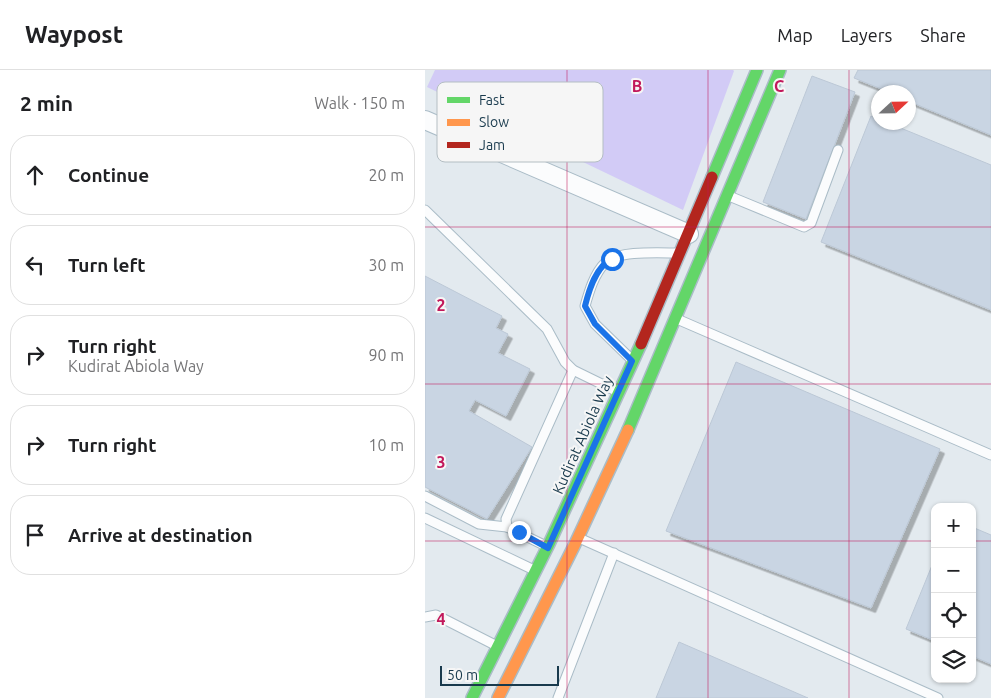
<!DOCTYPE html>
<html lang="en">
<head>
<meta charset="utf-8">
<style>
	:root { --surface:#fff; --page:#f2f2f2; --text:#202124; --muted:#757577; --line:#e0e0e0 }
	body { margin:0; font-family:Ubuntu,sans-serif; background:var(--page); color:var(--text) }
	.controls { position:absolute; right:15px; bottom:15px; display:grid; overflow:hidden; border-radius:10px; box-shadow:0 1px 4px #0004 }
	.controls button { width:45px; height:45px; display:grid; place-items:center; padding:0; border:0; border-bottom:1px solid var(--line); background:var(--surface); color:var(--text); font:25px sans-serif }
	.compass { position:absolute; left:446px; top:15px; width:45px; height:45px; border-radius:50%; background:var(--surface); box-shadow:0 1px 4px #0004; rotate:68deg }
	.scale { position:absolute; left:15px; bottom:12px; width:119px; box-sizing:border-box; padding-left:5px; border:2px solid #193a4d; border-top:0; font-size:14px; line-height:18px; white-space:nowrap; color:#193a4d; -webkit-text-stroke:4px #f6f6f6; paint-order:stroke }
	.stop { position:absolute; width:15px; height:15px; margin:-11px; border:4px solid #1a73e8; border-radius:50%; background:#fff }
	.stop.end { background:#1a73e8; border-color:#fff; box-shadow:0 1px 5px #0008 }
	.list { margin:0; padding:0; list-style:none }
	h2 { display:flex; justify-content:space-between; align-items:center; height:65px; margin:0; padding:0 20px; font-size:21px }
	h2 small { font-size:16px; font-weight:400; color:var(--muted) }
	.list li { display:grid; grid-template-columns:32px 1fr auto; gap:15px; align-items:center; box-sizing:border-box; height:80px; margin:0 10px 10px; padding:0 10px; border:1px solid var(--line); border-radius:20px }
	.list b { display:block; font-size:19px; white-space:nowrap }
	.list p { margin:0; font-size:16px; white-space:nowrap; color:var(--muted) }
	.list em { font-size:16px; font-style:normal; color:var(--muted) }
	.icon { flex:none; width:28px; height:28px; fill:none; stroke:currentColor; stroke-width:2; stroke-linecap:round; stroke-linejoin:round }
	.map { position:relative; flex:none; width:566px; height:628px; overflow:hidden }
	header { display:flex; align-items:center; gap:30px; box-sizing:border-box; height:70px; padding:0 25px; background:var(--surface); border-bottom:1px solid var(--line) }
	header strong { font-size:24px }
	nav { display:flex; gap:28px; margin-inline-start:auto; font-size:18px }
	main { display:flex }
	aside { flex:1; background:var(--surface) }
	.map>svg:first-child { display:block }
	.green { fill:#d2cbf6 }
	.building { fill:#c9d5e3; stroke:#bcc8d6; filter:url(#shadow) }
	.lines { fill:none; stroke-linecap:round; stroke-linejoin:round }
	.lane-casing { stroke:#aabcc7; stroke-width:11 }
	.street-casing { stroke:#aabcc7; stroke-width:20 }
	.fast-casing { stroke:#aabcc7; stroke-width:14 }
	.slow-casing { stroke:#aabcc7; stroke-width:14 }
	.jam-casing { stroke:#aabcc7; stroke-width:14 }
	.lane { stroke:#fbfcfd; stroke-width:9 }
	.street { stroke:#fbfcfd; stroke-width:18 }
	.fast { stroke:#63d668; stroke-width:11 }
	.slow { stroke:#ff974d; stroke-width:11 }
	.jam { stroke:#b3261e; stroke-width:11 }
	.route { stroke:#1a73e8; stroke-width:6 }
	.grid { fill:none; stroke:#c2185b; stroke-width:1; stroke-opacity:0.55 }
	.labels { text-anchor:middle; stroke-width:4; stroke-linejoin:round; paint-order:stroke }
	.street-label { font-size:15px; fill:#193a4d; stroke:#f6f6f6 }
	.key { fill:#f6f6f6; stroke:#b4bec3; stroke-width:1 }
	.key-label { font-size:14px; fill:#193a4d }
	.grid-label { font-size:16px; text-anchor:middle; font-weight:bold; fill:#c2185b; stroke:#f6f6f6; stroke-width:4; stroke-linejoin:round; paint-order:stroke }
</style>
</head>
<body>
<header>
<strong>Waypost</strong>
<nav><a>Map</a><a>Layers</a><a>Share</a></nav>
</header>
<main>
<aside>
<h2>2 min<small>Walk · 150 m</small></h2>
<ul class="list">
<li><svg class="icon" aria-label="ahead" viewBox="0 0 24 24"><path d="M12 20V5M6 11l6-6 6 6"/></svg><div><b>Continue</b></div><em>20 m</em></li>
<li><svg class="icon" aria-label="left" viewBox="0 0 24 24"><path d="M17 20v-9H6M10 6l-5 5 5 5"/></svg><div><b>Turn left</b></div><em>30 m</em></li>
<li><svg class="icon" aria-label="right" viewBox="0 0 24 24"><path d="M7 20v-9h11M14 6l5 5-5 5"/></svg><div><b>Turn right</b><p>Kudirat Abiola Way</p></div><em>90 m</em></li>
<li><svg class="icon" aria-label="right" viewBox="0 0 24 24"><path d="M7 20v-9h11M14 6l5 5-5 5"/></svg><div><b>Turn right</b></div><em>10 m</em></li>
<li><svg class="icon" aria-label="arrive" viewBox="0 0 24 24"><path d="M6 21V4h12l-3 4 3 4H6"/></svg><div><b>Arrive at destination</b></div></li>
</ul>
</aside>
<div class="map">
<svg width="566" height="628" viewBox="0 0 566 628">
	<defs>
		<filter id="shadow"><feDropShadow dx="4.5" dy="4.5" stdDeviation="0" flood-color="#0004"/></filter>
	</defs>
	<rect width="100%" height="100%" fill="#e3eaef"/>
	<!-- green -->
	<path class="green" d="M10,0h298l1,1 -51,139 -256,-123z"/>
	<!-- building -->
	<g class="building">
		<path d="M433,0h133v65l-83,-34v-9h-19l-35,-14z"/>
		<path d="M387,6l43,16 -49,127 -43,-17z"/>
		<path d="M446,46l7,3v3h8l105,43v145l-170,-68z"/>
		<path d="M0,206l77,40 -6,12 12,6 -10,19 32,16 -24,47 -31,-16 -6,11 63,36 -45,72 -62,-32z"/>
		<path d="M311,292l204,87 -69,159 -205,-77z"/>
		<path d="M547,457l19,8v129l-19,-8z"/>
		<path d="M510,488v83l-29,-12z"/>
		<path d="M254,572l129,56h-152z"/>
	</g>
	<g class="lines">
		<defs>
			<g id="lane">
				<path d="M304,126l75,31 7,-4 27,-73"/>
				<path d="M0,140l122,119 18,33 8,8 45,22"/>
				<path d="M252,249l314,136"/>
				<path d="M207,290l-37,-36 -10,-18c4,-14 9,-32 20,-43 12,-13 56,-10 73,-10"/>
				<path d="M0,426l54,28 28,3"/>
				<path d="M0,448l109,52"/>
				<path d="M154,468l359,160"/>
				<path d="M121,476l-39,-19 -1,-8 67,-149"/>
				<path d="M0,547l11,-2 61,31"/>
				<path d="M133,628l56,-145"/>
			</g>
			<path id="street" d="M0,50l264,114"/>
			<g id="fast">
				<path d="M287,107l45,-107"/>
				<path d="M203,360l152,-360"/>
				<path d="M47,628l77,-154 92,-200"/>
			</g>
			<path id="slow" d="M73,628l77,-154 53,-114"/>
			<path id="jam" d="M216,274l71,-167"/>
		</defs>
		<!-- lane casing -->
		<use href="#lane" class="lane-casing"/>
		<!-- street casing -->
		<use href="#street" class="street-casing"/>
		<!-- fast casing -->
		<use href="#fast" class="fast-casing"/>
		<!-- slow casing -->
		<use href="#slow" class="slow-casing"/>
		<!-- jam casing -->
		<use href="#jam" class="jam-casing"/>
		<!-- lane -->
		<use href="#lane" class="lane"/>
		<!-- street -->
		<use href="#street" class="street"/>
		<!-- fast -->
		<use href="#fast" class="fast"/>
		<!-- slow -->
		<use href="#slow" class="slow"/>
		<!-- jam -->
		<use href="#jam" class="jam"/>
	</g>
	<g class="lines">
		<!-- route -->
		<path class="route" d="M94,462l29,16 84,-187 -37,-37 -10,-18c4,-16 11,-40 27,-47"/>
	</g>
	<!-- grid -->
	<path class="grid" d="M142,0v628M283,0v628M424,0v628M0,157h566M0,314h566M0,471h510M547,471h19"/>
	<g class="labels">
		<!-- street labels -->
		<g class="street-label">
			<text transform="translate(158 365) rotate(-66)" y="5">Kudirat Abiola Way</text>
		</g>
	</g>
	<!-- legend -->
	<rect x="12" y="12" width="166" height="80" rx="8" class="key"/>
	<rect x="22" y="27" width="23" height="6" fill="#63d668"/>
	<rect x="22" y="49" width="23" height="7" fill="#ff974d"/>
	<rect x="22" y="72" width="23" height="6" fill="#b3261e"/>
	<g class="key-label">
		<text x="54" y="35">Fast</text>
		<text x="54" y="57">Slow</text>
		<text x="54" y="80">Jam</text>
	</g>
	<g class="grid-label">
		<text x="212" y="22">B</text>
		<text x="354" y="22">C</text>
		<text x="16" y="241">2</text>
		<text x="16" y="398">3</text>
		<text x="16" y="555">4</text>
	</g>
</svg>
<div class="controls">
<button>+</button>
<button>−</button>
<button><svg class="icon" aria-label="locate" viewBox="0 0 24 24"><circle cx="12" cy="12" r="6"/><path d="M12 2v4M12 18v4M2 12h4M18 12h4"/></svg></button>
<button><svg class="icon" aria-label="layers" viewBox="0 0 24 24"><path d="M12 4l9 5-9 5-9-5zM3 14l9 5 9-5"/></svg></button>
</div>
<svg class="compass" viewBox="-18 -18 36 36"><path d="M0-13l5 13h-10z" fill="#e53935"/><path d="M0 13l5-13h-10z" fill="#757577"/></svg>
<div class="scale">50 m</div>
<div class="stop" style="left:187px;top:189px"></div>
<div class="stop end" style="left:94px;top:462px"></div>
</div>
</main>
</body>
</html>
